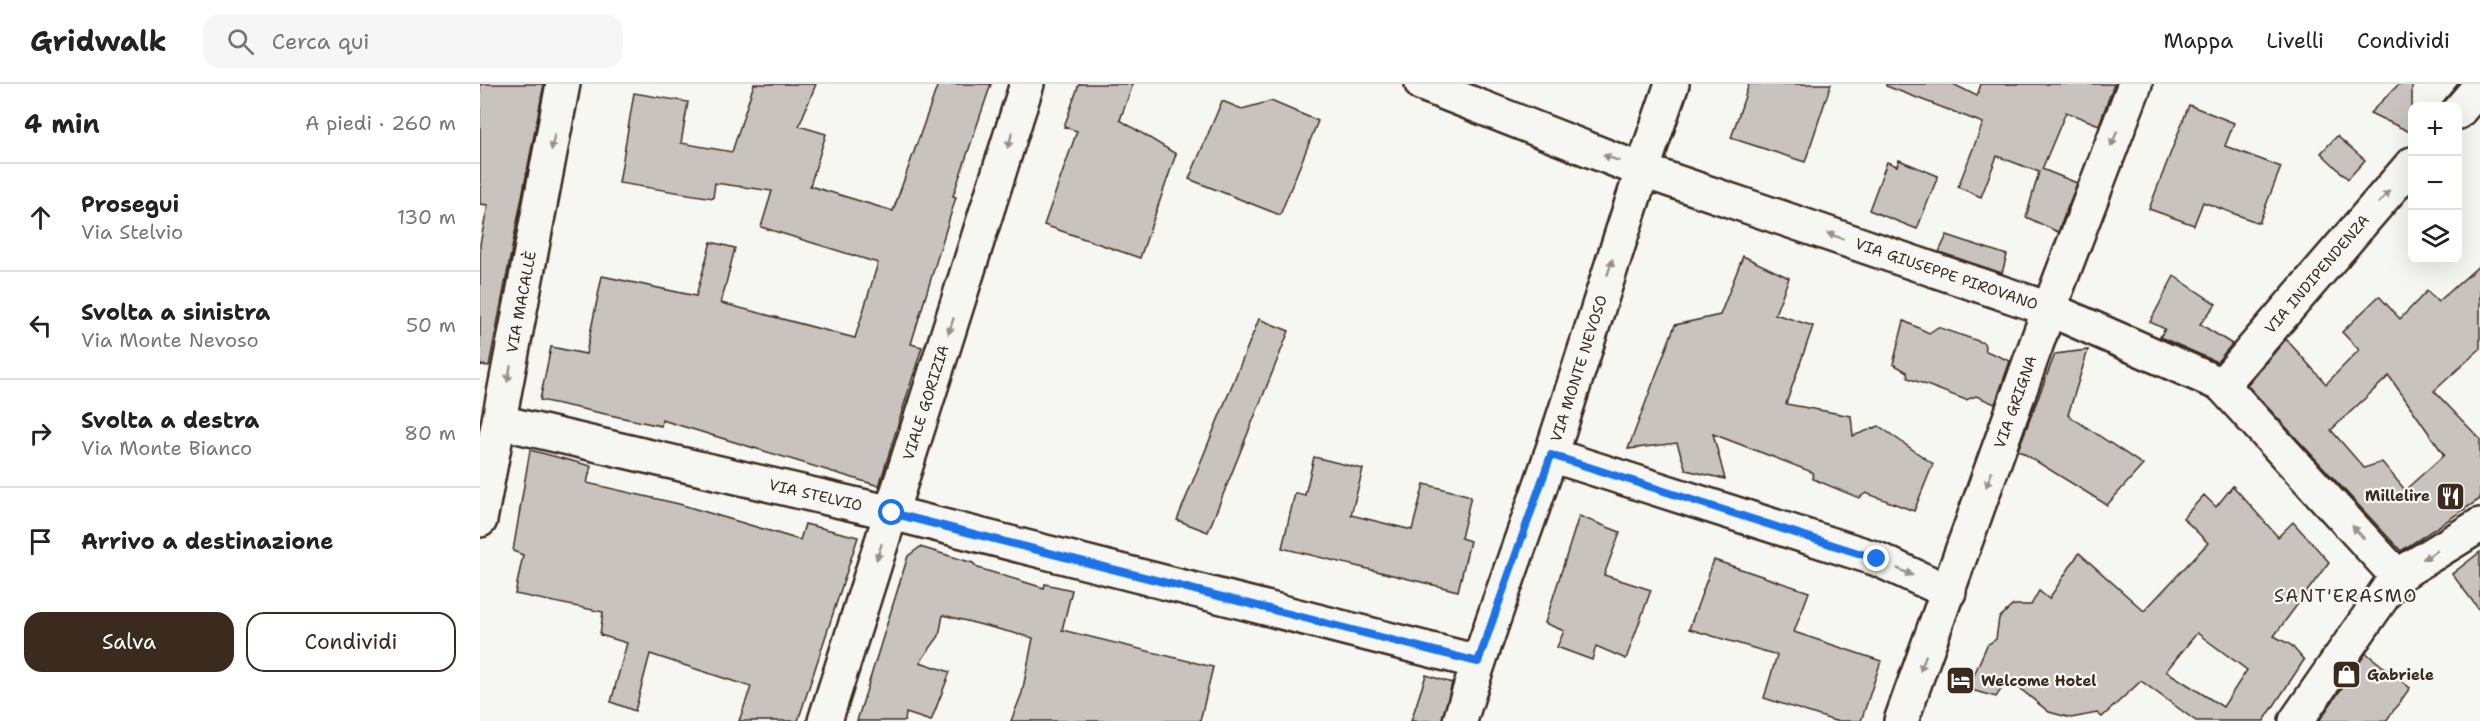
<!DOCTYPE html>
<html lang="it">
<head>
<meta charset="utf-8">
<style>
	:root { --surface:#fff; --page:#f6f6f6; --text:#222; --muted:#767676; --line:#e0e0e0; --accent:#3b2a1e }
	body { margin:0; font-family:"Shantell Sans",sans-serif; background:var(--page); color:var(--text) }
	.controls { position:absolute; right:18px; top:18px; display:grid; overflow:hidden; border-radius:12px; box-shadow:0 6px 24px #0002 }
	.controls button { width:54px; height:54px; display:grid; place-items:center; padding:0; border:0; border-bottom:2px solid var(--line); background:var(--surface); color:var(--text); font:30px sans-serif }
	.stop { position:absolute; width:18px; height:18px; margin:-14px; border:4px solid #1a73e8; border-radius:50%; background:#fff }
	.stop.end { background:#1a73e8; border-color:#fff; box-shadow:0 2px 6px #0008 }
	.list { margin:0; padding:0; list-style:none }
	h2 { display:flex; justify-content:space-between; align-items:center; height:78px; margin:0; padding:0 24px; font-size:26px }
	h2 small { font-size:20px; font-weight:400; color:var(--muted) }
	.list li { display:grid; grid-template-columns:39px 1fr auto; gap:18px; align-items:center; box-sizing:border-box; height:108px; padding:0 24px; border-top:2px solid var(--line) }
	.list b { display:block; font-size:22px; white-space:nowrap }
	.list p { margin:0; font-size:20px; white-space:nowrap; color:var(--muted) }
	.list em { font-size:20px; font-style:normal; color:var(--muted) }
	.actions { display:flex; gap:12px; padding:18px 24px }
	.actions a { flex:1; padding:14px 0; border:2px solid var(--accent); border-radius:18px; text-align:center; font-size:21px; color:var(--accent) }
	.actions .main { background:var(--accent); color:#fff }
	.icon { flex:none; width:33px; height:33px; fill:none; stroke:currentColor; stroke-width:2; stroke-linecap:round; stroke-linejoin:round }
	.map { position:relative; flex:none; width:2000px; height:637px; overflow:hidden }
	header { display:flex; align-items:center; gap:36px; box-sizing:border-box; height:84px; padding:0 30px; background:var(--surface); border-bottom:2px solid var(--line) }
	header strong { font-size:28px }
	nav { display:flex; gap:33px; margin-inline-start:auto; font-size:21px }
	.search { width:420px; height:54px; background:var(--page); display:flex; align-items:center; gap:15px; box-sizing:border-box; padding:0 21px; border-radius:18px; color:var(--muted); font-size:22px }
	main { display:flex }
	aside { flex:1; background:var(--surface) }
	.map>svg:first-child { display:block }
	.building { fill:#c8c3be; stroke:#3b2a1e; stroke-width:1.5; fill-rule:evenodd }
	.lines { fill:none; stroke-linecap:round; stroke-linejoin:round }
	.minor-casing { stroke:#3b2a1e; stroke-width:38 }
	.minor { stroke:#f6f6f2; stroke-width:33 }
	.oneway { fill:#989088 }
	.route { stroke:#1a73e8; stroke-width:8 }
	.labels { text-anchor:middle; stroke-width:4.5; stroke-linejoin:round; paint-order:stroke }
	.street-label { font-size:15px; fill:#3b2a1e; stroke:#f6f6f2 }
	.poi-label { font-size:15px; font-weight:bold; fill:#3b2a1e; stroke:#f6f6f2; text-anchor:start }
	.quarter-label { font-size:18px; letter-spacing:1.5px; fill:#3b2a1e; stroke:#f6f6f2 }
</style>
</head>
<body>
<header>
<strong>Gridwalk</strong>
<div class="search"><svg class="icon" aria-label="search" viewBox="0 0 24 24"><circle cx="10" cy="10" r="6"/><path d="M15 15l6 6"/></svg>Cerca qui</div>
<nav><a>Mappa</a><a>Livelli</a><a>Condividi</a></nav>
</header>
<main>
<aside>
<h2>4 min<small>A piedi · 260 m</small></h2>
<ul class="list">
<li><svg class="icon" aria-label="ahead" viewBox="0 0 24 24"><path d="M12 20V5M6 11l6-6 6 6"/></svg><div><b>Prosegui</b><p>Via Stelvio</p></div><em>130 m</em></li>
<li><svg class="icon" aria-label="left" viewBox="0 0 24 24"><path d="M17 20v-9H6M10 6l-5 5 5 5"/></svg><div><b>Svolta a sinistra</b><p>Via Monte Nevoso</p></div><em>50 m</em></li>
<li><svg class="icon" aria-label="right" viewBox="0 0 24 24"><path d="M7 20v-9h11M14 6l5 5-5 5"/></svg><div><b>Svolta a destra</b><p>Via Monte Bianco</p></div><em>80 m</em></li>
<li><svg class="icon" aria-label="arrive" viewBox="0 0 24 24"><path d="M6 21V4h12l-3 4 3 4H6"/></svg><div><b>Arrivo a destinazione</b></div></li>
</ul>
<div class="actions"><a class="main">Salva</a><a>Condividi</a></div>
</aside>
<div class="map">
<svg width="2000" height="637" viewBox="0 0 2000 637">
	<rect width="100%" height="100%" fill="#f6f6f2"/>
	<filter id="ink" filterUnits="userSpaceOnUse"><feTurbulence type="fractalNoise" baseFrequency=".0167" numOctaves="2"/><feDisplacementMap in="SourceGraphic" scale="12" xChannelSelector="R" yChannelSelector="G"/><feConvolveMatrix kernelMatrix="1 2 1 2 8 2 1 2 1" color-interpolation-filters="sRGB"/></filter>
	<g filter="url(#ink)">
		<!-- building -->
		<g class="building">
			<path d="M0,0h64l-55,282 -9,-1v-121l8,-39 -8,-1z"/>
			<path d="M274,0h62l-17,42 27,8 -16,52 83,25 45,-127h53l-38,112 3,1 -45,147 11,3 -43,139 -217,-66 -1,6 -121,-26 11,-53 35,7 16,-78 94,20 15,-54 24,6 -14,55 134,35 23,-75 -117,-36 11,-36 -57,-8 -2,15 -94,-15 15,-90 54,9 -7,41 51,9z"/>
			<path d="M599,0h54l-13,36 56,34 -36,104 -96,-33 33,-94 -13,-4z"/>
			<path d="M1269,0h82l-26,78 -74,-24z"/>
			<path d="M1406,0h67l24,12 4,-12h133l-15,41 -33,-13 -24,57 35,14 -19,49 -32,-15 13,-45 -42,-16 -16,41 -23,-10 25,-64 -97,-37z"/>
			<path d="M1919,0h13v49l-42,-20z"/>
			<path d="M742,17l20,8 29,-8 47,20 -38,94 -91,-36z"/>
			<path d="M1709,21l45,18 -9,23 56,21 -22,56 -56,-21 -9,23 -45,-16z"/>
			<path d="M1857,52l28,24 -17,19 -27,-26z"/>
			<path d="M1419,76l39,16 -21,53 -48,-19 18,-48 10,4z"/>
			<path d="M1467,151l60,20 -5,18 -63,-21z"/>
			<path d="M1263,172l46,22 -14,36 38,12 -27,78 65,12 2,20 26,-10 54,38 -19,47 -48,-18 -7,5 -46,-19 -1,-7 -99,-38 12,45 -39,-9 -9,-27 -49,6 47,-124 45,-10z"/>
			<path d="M2000,181v84l-46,42 46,48v60l-79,52 -154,-166 39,-46 40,45 33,-34 -17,-18 37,-36 21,23 27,-28 11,11zM1909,292l55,79 -39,35 -23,-28 -18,6 -33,-38z"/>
			<path d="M1694,192l42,28 -16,20 32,20 -15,18 -57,-25 5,-8 -15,-7z"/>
			<path d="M779,235l30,12 -81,201 -31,-12z"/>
			<path d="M1424,237l25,12 9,-6 46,16 2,8 24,10 -15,43 -19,-8 -10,4 -58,-22 -1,-6 -14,-8z"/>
			<path d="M1608,266l-20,65 75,50 -36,40 -89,-55 37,-96z"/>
			<path d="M50,366l61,16 -4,17 92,21 121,36 5,-16 53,13 -60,184h-59l12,-34 -101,-33 -15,57 -24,-9 16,-59 -27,-8 3,-23 -88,-18 8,-39 -10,-4z"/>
			<path d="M834,373l49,12 -12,46 61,15 12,-46 47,12 -10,42 9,3 -12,50 -176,-43 13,-55 10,2z"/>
			<path d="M1753,402l45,51 15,-15 36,40 -55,74 17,9 13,15 -40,61h-68l-55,-40 -39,36 -5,-4 -26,5 -22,-6 -41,-33 -12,18 -28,-8 19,-44 9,-6 3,-21 14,-13h18l8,-14 10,8 30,-46 65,58 64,-68 -25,-25 21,-23 12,12zM1717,549l50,37 -24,37 -57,-36z"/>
			<path d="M1099,432l41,16 -16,43 47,15 -25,69 -30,-13 -4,14 -35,-13 7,-16 -19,-8z"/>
			<path d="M440,463l53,16 5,5 66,20 1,-4 27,6 -10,40 151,37 -13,54h-189l11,-28 11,-55 -90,-23 -4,21 -19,26 30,10 -19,49 -25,-8 -1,8h-48l51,-165z"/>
			<path d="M2000,468v59l-28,-37z"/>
			<path d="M1234,476l95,32 -15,40 87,29 -20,60h-26l-71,-23 13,-43 -88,-26z"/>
			<path d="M1886,569l44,35 -24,33h-67z"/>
			<path d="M946,591l26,8 -10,38h-31z"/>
		</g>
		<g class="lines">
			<defs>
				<g id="minor">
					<path id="s1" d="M942,0l219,86 408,139 173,76 175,191"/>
					<path d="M1978,28l22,-26"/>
					<path id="s2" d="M1742,301l190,-221"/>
					<path id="s3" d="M20,338l392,91 586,149"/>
					<path d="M1071,371l326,104 72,33"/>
					<path id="s4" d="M0,436l83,-436"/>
					<path id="s5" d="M345,637l202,-637"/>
					<path id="s6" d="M980,637c27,-90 61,-177 91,-266 41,-123 77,-248 121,-371"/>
					<path id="s7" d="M1421,637l148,-412 86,-225"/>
					<path d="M1816,637l101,-145 83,-51"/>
				</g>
			</defs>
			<!-- minor casing -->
			<use href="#minor" class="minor-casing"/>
			<!-- minor -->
			<use href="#minor" class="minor"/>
		</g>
		<!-- one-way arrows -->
		<defs><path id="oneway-solid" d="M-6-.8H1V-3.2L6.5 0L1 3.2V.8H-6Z" transform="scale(1.5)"/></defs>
		<g class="oneway">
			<use href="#oneway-solid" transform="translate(1634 55) rotate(111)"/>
			<use href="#oneway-solid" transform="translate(530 56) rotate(108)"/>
			<use href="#oneway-solid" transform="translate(73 58) rotate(101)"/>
			<use href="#oneway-solid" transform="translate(1131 74) rotate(-159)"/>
			<use href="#oneway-solid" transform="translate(1904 113) rotate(-49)"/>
			<use href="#oneway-solid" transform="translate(1355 152) rotate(-161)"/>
			<use href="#oneway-solid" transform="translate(1130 183) rotate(-72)"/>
			<use href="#oneway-solid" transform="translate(471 242) rotate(108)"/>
			<use href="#oneway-solid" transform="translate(29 290) rotate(101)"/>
			<use href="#oneway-solid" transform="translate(1509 395) rotate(109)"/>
			<use href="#oneway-solid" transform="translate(1878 448) rotate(-133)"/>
			<use href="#oneway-solid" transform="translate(399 468) rotate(108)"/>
			<use href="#oneway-solid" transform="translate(1950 471) rotate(149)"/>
			<use href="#oneway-solid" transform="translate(1425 488) rotate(25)"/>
			<use href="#oneway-solid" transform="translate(1443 579) rotate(110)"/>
		</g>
	</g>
	<g class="lines" filter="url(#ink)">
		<!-- route -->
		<path class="route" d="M412,429l586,149 73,-207 326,104"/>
	</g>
	<!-- icons -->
	<defs>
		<symbol id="restaurant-square" viewBox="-11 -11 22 22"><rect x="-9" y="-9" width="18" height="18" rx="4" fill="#3b2a1e" stroke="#f6f6f2"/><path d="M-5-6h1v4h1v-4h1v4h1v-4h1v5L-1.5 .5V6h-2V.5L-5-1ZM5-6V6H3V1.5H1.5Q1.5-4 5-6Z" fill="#fff"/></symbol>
		<symbol id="shop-square" viewBox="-11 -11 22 22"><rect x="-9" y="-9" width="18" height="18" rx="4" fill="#3b2a1e" stroke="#f6f6f2"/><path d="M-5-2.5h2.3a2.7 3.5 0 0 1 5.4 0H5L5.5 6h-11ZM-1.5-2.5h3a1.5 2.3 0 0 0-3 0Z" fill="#fff"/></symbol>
		<symbol id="hotel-square" viewBox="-11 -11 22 22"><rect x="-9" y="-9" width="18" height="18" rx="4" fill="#3b2a1e" stroke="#f6f6f2"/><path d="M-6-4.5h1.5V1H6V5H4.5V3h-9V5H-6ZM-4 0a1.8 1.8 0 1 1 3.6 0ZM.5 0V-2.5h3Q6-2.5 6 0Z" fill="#fff"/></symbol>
	</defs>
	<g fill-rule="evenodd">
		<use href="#restaurant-square" x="1954" y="396" width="33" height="33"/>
		<use href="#shop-square" x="1850" y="574" width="33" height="33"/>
		<use href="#hotel-square" x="1464" y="580" width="33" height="33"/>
	</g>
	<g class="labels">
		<!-- street labels -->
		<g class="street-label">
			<text dy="5" stroke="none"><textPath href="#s1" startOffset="558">VIA GIUSEPPE PIROVANO</textPath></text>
			<text dy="5" stroke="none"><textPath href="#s2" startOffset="146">VIA INDIPENDENZA</textPath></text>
			<text dy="5" stroke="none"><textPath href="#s4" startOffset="222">VIA MACALLÈ</textPath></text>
			<text dy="5" stroke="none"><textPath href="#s6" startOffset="372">VIA MONTE NEVOSO</textPath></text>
			<text dy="5" stroke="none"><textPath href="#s7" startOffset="339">VIA GRIGNA</textPath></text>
			<text dy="5" stroke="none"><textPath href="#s5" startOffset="334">VIALE GORIZIA</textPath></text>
			<text dy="5" stroke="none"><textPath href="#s3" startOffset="324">VIA STELVIO</textPath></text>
		</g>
		<!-- poi labels -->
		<g class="poi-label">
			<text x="1950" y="417" text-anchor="end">Millelire</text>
			<text x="1887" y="596">Gabriele</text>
			<text x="1501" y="602">Welcome Hotel</text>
		</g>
		<!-- quarter labels -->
		<g class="quarter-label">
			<text x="1866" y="518">SANT'ERASMO</text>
		</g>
	</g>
</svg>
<div class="controls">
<button>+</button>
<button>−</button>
<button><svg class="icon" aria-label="layers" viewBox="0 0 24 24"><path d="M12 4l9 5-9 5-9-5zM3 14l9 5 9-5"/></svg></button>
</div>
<div class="stop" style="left:412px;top:429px"></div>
<div class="stop end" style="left:1397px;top:475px"></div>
</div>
</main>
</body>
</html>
